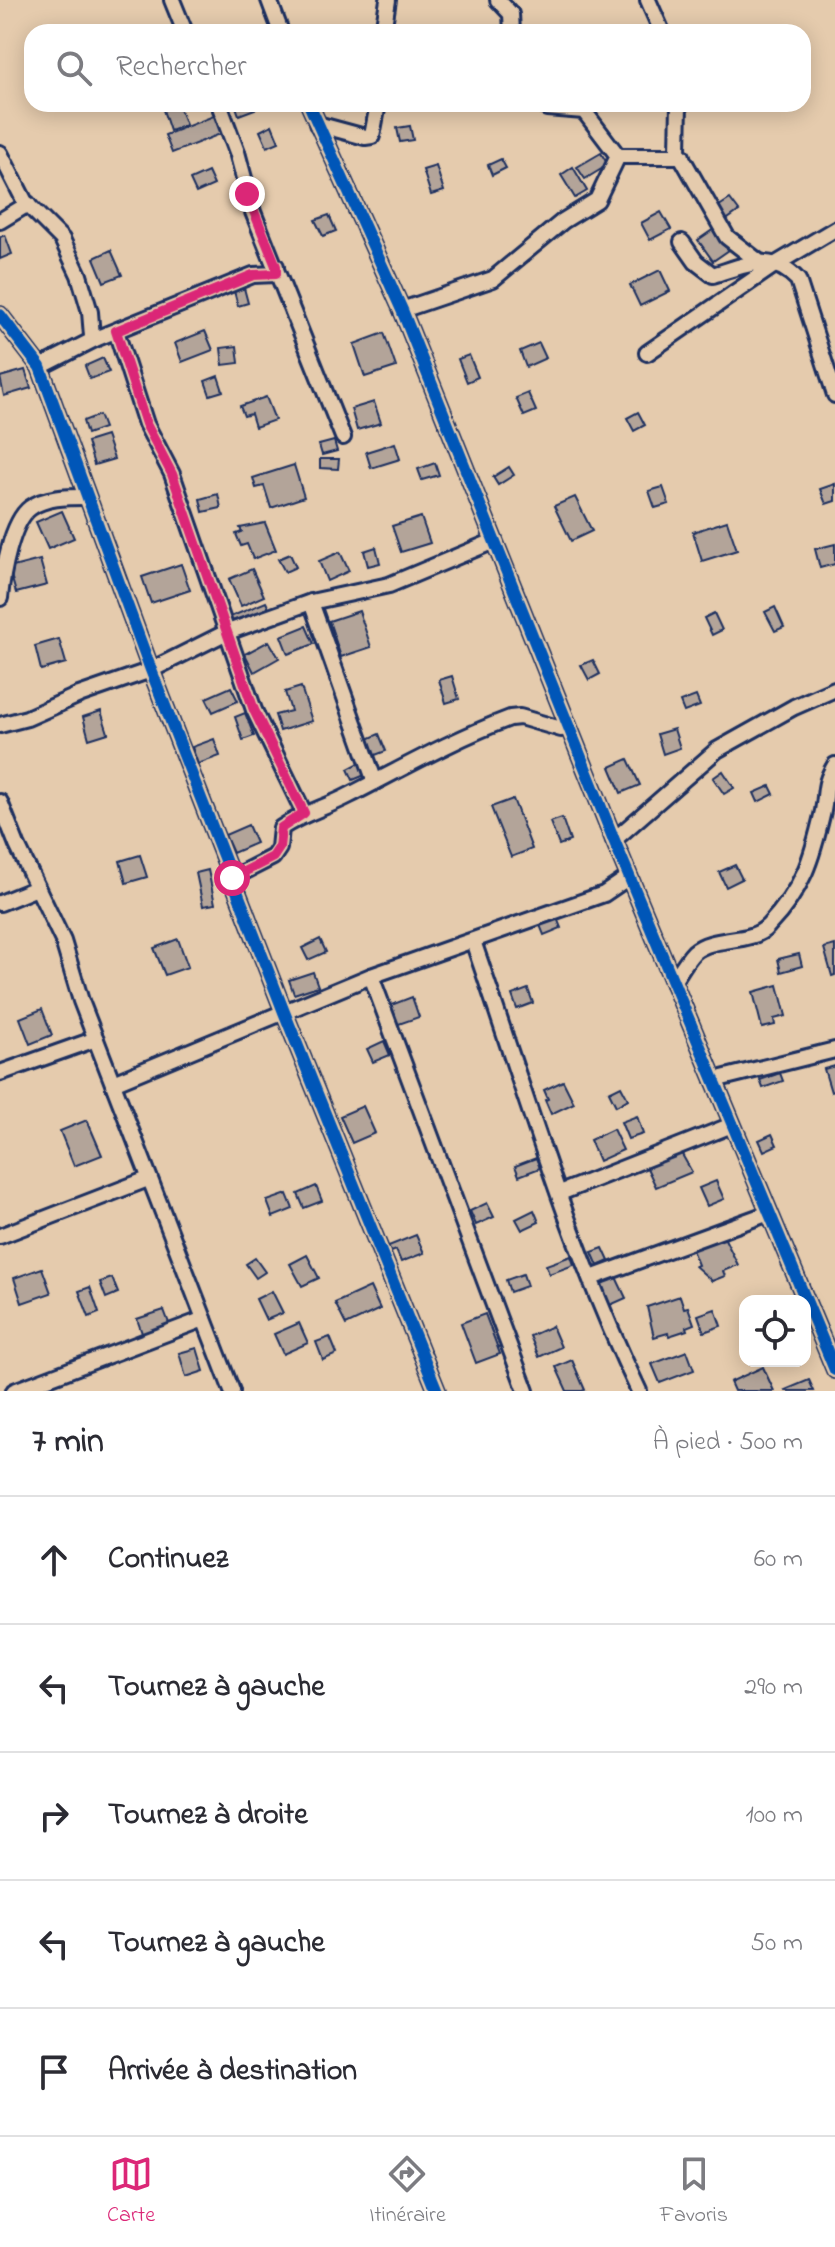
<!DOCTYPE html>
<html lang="fr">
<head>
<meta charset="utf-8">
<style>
	:root { --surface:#fff; --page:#f2f2f3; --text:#2b2b33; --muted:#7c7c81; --line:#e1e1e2; --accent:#db2777 }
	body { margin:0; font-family:"Indie Flower",sans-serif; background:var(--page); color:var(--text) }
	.controls { position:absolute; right:24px; bottom:24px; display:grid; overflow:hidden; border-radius:16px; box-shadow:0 4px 20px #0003 }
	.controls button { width:72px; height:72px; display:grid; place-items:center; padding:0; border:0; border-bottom:2px solid var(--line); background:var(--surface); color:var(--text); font:40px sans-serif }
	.stop { position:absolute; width:24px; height:24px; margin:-18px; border:6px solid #db2777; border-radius:50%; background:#fff }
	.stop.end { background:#db2777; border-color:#fff; box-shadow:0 2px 8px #0008 }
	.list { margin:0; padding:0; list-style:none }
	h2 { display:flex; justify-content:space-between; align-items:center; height:104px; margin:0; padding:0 32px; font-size:34px }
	h2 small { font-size:26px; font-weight:400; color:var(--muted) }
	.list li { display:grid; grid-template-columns:52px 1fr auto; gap:24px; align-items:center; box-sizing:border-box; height:128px; padding:0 32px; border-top:2px solid var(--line) }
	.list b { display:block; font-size:30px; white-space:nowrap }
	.list em { font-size:26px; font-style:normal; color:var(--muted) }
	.icon { flex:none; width:44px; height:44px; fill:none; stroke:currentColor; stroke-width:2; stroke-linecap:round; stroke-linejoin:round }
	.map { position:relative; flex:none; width:835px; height:1391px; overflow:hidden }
	.search { position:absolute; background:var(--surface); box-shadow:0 4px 20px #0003; left:24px; right:24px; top:24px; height:88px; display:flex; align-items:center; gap:20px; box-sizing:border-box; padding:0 28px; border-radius:24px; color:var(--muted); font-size:30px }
	.sheet { height:744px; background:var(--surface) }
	nav { display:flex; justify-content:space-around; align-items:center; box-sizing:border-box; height:112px; border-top:2px solid var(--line); background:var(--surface); font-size:22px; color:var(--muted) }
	nav a { display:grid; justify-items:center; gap:4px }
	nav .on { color:var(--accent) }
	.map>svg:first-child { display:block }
	.building { fill:#b3a499; stroke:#1b2f5e; stroke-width:2 }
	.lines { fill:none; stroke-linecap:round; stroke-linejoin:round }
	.street-casing { stroke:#1b2f5e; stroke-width:20 }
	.street { stroke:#e5cbad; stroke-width:14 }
	.cycleway-casing { stroke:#e5cbad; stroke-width:17 }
	.cycleway { stroke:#0057b8; stroke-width:12 }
	.route { stroke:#db2777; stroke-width:10 }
</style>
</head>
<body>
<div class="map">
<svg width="835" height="1391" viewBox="0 0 835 1391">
	<rect width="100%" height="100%" fill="#e5cbad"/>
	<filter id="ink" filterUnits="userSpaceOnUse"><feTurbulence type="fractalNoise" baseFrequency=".0125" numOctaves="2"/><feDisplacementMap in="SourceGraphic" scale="16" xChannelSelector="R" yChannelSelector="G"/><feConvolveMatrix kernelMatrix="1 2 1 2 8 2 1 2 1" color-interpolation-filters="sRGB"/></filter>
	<g filter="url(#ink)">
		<!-- building -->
		<g class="building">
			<path d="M235,104h33l-29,11z"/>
			<path d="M178,105l8,20 -16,6 -7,-21z"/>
			<path d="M216,115l7,18 -51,20 -7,-18z"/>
			<path d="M272,125l7,17 -12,5 -7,-16z"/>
			<path d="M410,126l3,14 -13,2 -3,-14z"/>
			<path d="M601,153l7,12 -23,14 -8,-12z"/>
			<path d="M501,159l5,9 -14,7 -4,-10z"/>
			<path d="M436,166l8,25 -13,4 -8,-25z"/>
			<path d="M573,167l14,24 -12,7 -14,-23z"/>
			<path d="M208,172l6,13 -18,8 -6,-13z"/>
			<path d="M730,199l9,12 -14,10 -9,-13z"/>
			<path d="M661,212l10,17 -21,11 -9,-17z"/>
			<path d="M329,215l7,16 -13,5 -8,-16z"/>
			<path d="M714,229l15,21 -16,11 -15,-21z"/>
			<path d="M5,235l7,19 -12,5v-22z"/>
			<path d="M111,250l11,25 -18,7 -10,-24z"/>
			<path d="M660,270l10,21 -30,15 -10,-21z"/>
			<path d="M244,288l4,15 -10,3 -4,-15z"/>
			<path d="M205,331l8,19 -31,12 -7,-19z"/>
			<path d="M384,333l12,34 -31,10 -11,-33z"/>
			<path d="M539,343l7,15 -20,9 -6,-16z"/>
			<path d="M237,346l2,17 -16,2 -2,-17z"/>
			<path d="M469,355l9,22 -11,5 -9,-23z"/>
			<path d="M103,358l6,14 -19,7 -5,-13z"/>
			<path d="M25,370l6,18 -27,8 -4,-19z"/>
			<path d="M218,376l5,15 -13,4 -5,-14z"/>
			<path d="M528,393l8,18 -12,5 -8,-18z"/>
			<path d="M266,397l9,23 -20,7 -4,-13 -7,2 -4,-10z"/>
			<path d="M374,402l7,21 -24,7 -6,-21z"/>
			<path d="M638,412l7,13 -11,6 -7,-13z"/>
			<path d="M99,415l5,13 -17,6 -4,-13z"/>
			<path d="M106,436l8,23 -20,6 -7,-23z"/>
			<path d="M334,441l3,10 -15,4 -3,-10z"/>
			<path d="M395,443l5,16 -29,9 -5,-16z"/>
			<path d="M320,459h19l-1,10 -18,-1z"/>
			<path d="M435,463l4,12 -17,5 -4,-11z"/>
			<path d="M294,465l10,32 -33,11 -7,-22 -8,2 -3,-10z"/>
			<path d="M509,467l5,8 -16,10 -5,-8z"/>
			<path d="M835,484v17l-9,3 -6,-15z"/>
			<path d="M663,487l6,17 -14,4 -6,-17z"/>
			<path d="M218,494l3,14 -18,4 -3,-13z"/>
			<path d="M575,497l17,34 -21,10 -17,-35z"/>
			<path d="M62,511l12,27 -26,11 -12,-27z"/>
			<path d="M421,517l9,26 -29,9 -9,-26z"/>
			<path d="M727,521l10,29 -35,11 -9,-29z"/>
			<path d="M265,523l11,27 -23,9 -6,-15 -6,2 -5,-12 6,-2 -2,-4z"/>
			<path d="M835,544v20l-15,4 -5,-19z"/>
			<path d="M376,547l4,16 -12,3 -4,-15z"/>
			<path d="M340,552l9,19 -22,10 -8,-20z"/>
			<path d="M290,554l6,13 -11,5 -7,-13z"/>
			<path d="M40,560l7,25 -31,8 -7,-25z"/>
			<path d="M181,564l9,26 -39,13 -9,-26z"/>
			<path d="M252,569l12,27 -23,10 -12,-27z"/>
			<path d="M266,602l5,11 -37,15 -4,-11z"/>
			<path d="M775,607l9,20 -9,4 -10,-19z"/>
			<path d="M359,611l12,36 -30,10 -12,-36z"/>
			<path d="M714,613l8,17 -10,5 -8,-17z"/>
			<path d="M306,626l8,18 -26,10 -7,-18z"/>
			<path d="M59,639l7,24 -25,7 -6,-24z"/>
			<path d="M269,641l10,17 -25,14 -9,-18z"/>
			<path d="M593,660l7,14 -11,6 -8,-15z"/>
			<path d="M452,676l7,23 -13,4 -7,-23z"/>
			<path d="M231,687l7,14 -25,11 -7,-14z"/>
			<path d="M301,687l11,34 -32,10 -5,-16 16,-4 -6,-19z"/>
			<path d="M696,696l4,10 -16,6 -4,-10z"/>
			<path d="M101,711l7,22 -19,6 -6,-22z"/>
			<path d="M245,713l9,23 -11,4 -8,-23z"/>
			<path d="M674,729l6,19 -17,6 -6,-20z"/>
			<path d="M379,734l7,17 -16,6 -7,-16z"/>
			<path d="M214,739l6,17 -22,8 -6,-17z"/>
			<path d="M628,759l12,26 -19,8 -11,-26z"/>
			<path d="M359,763l6,12 -12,5 -5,-11z"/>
			<path d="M723,771l11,17 -10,6 -11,-16z"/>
			<path d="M770,786l4,8 -16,8 -4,-9z"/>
			<path d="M513,799l19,50 -21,8 -20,-50z"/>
			<path d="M562,818l8,23 -11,4 -9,-23z"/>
			<path d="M248,825l8,18 -23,10 -8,-18z"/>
			<path d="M140,855l7,22 -21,6 -6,-22z"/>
			<path d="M735,865l7,14 -16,8 -7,-15z"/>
			<path d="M208,870l7,34 -12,2 -7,-33z"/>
			<path d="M555,913l6,15 -17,7 -6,-15z"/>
			<path d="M178,939l10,28 -23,8 -11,-27z"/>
			<path d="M320,939l6,13 -18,8 -6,-12z"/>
			<path d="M835,945v30l-3,1 -8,-28z"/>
			<path d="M799,954l3,12 -21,6 -3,-13z"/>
			<path d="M313,972l5,14 -24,8 -5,-14z"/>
			<path d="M778,985l8,31 -12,3 1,6 -13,3 -9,-36z"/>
			<path d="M528,989l5,14 -16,6 -5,-14z"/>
			<path d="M412,997l7,20 -26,9 -7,-19z"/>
			<path d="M42,1009l10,26 -22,9 -10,-26z"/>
			<path d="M384,1041l6,14 -17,7 -6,-13z"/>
			<path d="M835,1066v25l-4,1 -7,-23z"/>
			<path d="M780,1073l3,8 -20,7 -3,-8z"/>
			<path d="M563,1081l11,22 -23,11 -6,-14 3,-1 -4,-9z"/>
			<path d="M621,1086l7,13 -12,7 -7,-14z"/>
			<path d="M363,1106l12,27 -23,10 -12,-27z"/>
			<path d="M637,1116l6,18 -15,5 -7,-17z"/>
			<path d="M87,1120l15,35 -28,11 -14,-35z"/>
			<path d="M613,1129l10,21 -24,11 -9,-21z"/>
			<path d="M772,1134l5,11 -13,6 -5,-11z"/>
			<path d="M680,1151l12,21 -36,15 -10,-21z"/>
			<path d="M536,1158l4,10 -21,8 -4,-10z"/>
			<path d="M716,1181l8,18 -17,7 -8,-18z"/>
			<path d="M316,1186l6,15 -18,7 -6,-14z"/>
			<path d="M287,1194l6,15 -20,8 -6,-16z"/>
			<path d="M487,1203l7,14 -18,8 -6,-14z"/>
			<path d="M534,1210l5,12 -17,8 -6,-11z"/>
			<path d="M416,1235l8,18 -23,9 -5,-12 -7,3 -3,-6z"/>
			<path d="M723,1235l15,30 -15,6 2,5 -13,5 -17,-15 3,-1 -7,-18z"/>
			<path d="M603,1248l6,13 -11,5 -6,-14z"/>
			<path d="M307,1255l12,23 -17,8 -12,-22z"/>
			<path d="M571,1256l3,9 -25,9 -3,-9z"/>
			<path d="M255,1258l10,14 -9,6 -10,-14z"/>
			<path d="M42,1268l9,25 -29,10 -8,-25z"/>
			<path d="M523,1274l4,12 -17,6 -4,-12z"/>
			<path d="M616,1277l10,21 -18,8 -10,-21z"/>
			<path d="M112,1278l6,15 -12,5 -6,-16z"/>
			<path d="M90,1287l9,26 -10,4 -10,-26z"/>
			<path d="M370,1287l10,22 -34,16 -11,-22z"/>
			<path d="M272,1291l11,22 -17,7 -10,-21z"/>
			<path d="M680,1296l4,12 4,-1 6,17 -8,3 1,3 -18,6 -1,-3 -14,4 -7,-30z"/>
			<path d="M715,1309l6,17 -17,6 -6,-17z"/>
			<path d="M164,1310l6,16 -27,10 -6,-17z"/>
			<path d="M485,1314l15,40 -24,9 -15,-40z"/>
			<path d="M299,1323l9,20 -25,11 -9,-20z"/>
			<path d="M552,1326l9,21 -22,10 -9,-21z"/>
			<path d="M330,1337l7,17 -14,6 -7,-18z"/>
			<path d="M197,1348l7,23 -18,6 -7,-24z"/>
			<path d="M687,1351l7,19 -34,13 -8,-19z"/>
			<path d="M572,1360l13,30 -3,1h-15l-11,-24z"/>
			<path d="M763,1367l11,24h-40l-4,-9z"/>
			<path d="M809,1380l5,11h-28l-1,-1z"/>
		</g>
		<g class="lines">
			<defs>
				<g id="street">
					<path d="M172,0l13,32"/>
					<path d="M269,0l12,32"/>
					<path d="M498,0l13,14 1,18"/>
					<path d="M648,0l14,32"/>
					<path d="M383,32l5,-32"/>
					<path d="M219,104l18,48 16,60 90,225"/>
					<path d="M309,104l93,206 212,530 221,530"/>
					<path d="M544,104l3,4 37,3 34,45h64"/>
					<path d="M679,104l-1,47 49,86 31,24"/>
					<path d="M317,124l48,13 7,-1 6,-32"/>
					<path d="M0,153l25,49 37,37 17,36 11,37 2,24 3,3 -55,28"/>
					<path d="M0,221l28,-17"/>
					<path d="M682,242l14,20 17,13c33,-10 58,-24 85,5l37,115"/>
					<path d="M402,310l91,-31 70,-58 34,-21 21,-44"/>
					<path d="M0,315l40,52 111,303 133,342 153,379"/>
					<path d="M116,331l30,93 26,50 82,236 50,103"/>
					<path d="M95,339l158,-64 23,-1v-8"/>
					<path d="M647,353l129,-89 59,-35"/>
					<path d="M0,598c2,-22 11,-76 30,-90 15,-11 37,-11 55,-11"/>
					<path d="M311,602l64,180"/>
					<path d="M0,725l27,-7 52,-23 72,-25 74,-37 86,-31 78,-17 105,-44"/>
					<path d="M0,802l17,43 46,96 18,60 151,390"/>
					<path d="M614,840l103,-90 77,-43 41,-18"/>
					<path d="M232,878l41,-21 6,-9 2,-20c22,-15 44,-20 67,-32 53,-27 106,-57 162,-78l10,-1 41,12 6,-5"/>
					<path d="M0,903l37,-15"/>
					<path d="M473,941c52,150 97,307 166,450"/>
					<path d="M371,976l155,415"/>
					<path d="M673,982c6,-9 13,-22 21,-30 19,-17 57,-7 74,-26 35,-37 44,-67 55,-115 4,-20 0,-26 12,-46"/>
					<path d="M0,1073l96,-34"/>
					<path d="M714,1080l121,-30"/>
					<path d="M113,1083l258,-107 233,-82 25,-17"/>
					<path d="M560,1193l172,-68"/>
					<path d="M0,1236l148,-57"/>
					<path d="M591,1278l178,-65"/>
					<path d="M14,1391l190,-72"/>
				</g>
			</defs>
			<!-- street casing -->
			<use href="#street" class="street-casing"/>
			<!-- street -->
			<use href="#street" class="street"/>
			<defs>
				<g id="cycleway">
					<path d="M309,104l93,206 212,530 221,530"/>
					<path d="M0,315l40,52 111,303 133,342 153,379"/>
				</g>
			</defs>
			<!-- cycleway casing -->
			<use href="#cycleway" class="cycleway-casing"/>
			<!-- cycleway -->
			<use href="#cycleway" class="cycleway"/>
		</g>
	</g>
	<g class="lines" filter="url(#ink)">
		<!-- route -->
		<path class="route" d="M232,878l41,-21 6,-9 2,-20 23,-15 -50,-103 -82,-236 -26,-50 -30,-93 137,-56 23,-1v-8l-29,-72"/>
	</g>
</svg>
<div class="controls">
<button><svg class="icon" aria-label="locate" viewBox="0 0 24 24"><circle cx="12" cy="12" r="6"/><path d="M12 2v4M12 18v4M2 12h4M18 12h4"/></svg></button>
</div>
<div class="stop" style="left:232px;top:878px"></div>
<div class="stop end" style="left:247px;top:194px"></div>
<div class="search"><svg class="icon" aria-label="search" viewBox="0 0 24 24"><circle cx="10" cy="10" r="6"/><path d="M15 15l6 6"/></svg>Rechercher</div>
</div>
<section class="sheet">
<h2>7 min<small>À pied · 500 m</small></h2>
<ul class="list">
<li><svg class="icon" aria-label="ahead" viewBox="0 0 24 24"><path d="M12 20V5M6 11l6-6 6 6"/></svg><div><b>Continuez</b></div><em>60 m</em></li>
<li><svg class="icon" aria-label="left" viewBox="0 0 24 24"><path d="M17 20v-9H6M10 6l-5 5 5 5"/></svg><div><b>Tournez à gauche</b></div><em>290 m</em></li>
<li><svg class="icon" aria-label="right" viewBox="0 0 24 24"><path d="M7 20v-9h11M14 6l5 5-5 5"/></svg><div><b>Tournez à droite</b></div><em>100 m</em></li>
<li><svg class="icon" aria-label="left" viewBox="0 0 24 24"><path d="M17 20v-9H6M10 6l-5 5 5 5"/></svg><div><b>Tournez à gauche</b></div><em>50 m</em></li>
<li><svg class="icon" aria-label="arrive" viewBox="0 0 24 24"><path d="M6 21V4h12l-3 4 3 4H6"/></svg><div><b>Arrivée à destination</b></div></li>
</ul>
</section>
<nav>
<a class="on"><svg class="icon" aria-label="map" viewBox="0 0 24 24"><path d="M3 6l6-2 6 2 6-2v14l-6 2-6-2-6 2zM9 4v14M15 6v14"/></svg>Carte</a>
<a><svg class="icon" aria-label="directions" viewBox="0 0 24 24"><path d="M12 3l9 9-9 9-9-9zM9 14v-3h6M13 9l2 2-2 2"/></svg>Itinéraire</a>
<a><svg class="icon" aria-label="saved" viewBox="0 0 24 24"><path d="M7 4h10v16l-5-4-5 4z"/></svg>Favoris</a>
</nav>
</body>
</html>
